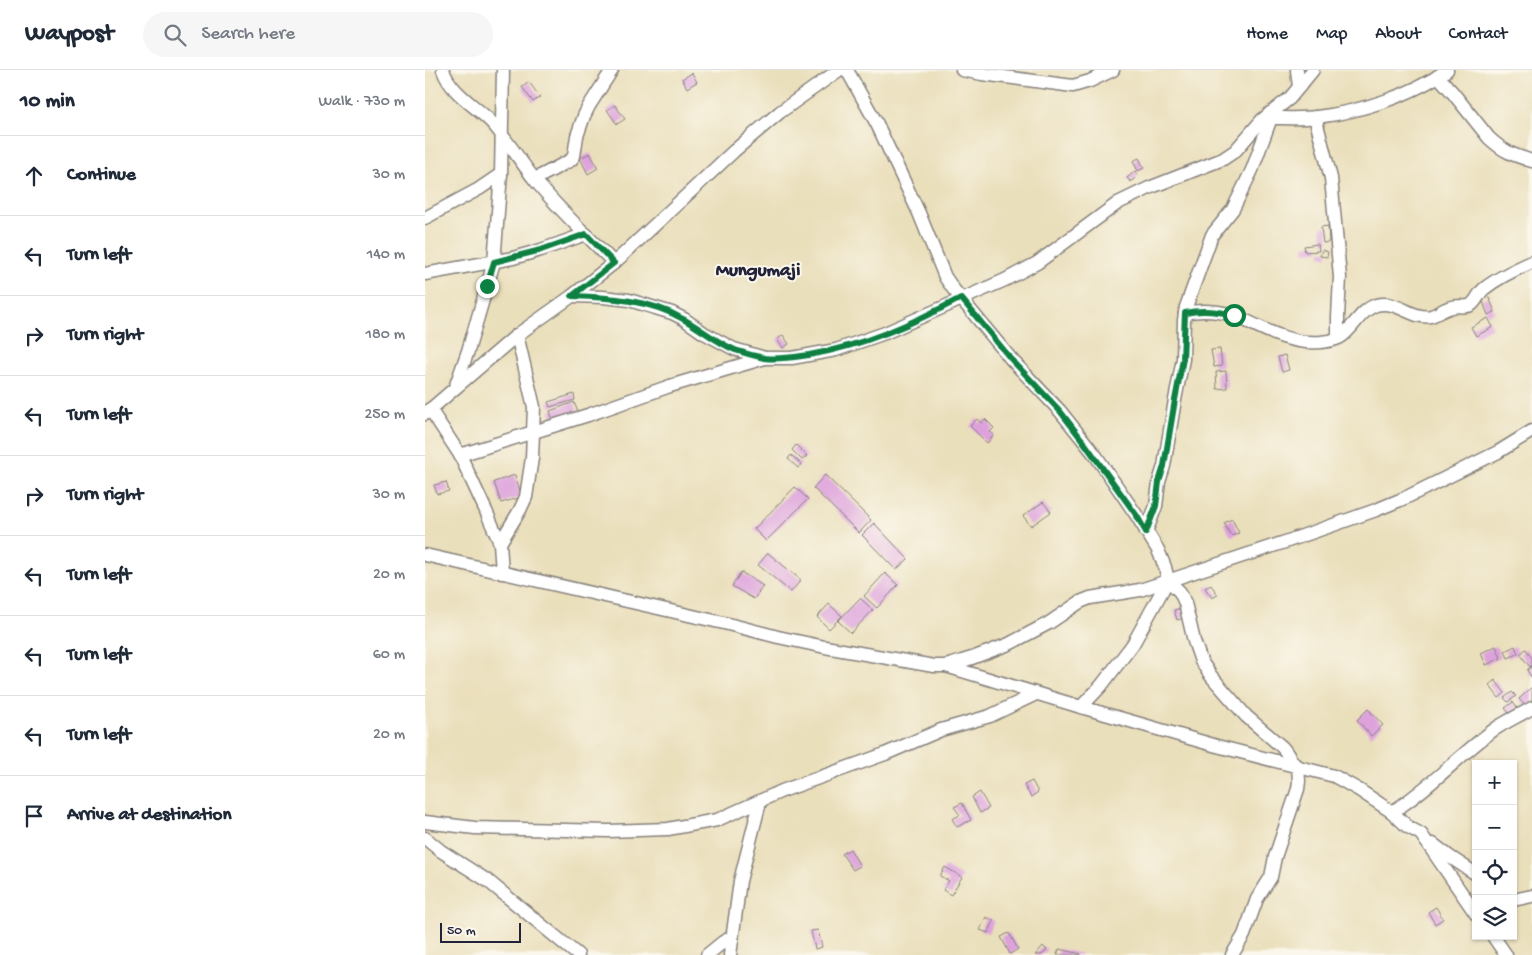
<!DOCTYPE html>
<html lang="en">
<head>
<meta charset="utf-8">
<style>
	:root { --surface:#fff; --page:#f6f6f7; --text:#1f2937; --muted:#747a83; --line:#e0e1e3 }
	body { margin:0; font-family:"Gochi Hand",sans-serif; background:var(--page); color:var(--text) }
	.controls { position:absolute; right:15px; bottom:15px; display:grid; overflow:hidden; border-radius:0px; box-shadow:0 1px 4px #0004 }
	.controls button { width:45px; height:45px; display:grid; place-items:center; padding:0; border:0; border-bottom:1px solid var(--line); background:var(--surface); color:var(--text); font:25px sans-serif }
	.scale { position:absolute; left:15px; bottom:12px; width:81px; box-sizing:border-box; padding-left:5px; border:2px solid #22223b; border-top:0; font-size:14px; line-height:18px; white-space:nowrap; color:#22223b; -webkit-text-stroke:4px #fbf7ec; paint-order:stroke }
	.stop { position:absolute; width:15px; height:15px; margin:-11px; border:4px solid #0b8043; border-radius:50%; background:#fff }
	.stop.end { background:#0b8043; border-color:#fff; box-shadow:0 1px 5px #0008 }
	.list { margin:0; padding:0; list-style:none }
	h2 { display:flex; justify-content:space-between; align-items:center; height:65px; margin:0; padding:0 20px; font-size:21px }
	h2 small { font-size:16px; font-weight:400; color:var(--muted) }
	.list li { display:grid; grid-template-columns:32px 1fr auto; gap:15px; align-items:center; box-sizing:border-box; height:80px; padding:0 20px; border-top:1px solid var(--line) }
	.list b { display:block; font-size:19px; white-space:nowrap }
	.list em { font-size:16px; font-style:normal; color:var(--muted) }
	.icon { flex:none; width:28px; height:28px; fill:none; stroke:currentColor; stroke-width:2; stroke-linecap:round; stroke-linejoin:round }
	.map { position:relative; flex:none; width:1107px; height:885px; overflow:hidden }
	header { display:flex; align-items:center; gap:30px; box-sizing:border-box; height:70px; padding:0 25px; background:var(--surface); border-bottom:1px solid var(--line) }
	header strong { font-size:24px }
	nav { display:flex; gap:28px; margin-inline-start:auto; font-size:18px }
	.search { width:350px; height:45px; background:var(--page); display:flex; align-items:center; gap:12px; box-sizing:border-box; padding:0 18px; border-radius:28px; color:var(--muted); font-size:19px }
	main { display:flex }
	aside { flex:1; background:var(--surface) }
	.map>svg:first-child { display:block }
	.building { fill:#dda1dc }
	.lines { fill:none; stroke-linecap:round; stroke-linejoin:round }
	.street-casing { stroke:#86807b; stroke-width:15 }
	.street { stroke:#fff; stroke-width:12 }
	.route { stroke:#0b8043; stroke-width:6 }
	.labels { text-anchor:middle; stroke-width:4; stroke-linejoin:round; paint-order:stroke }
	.quarter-label { font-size:19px; font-weight:bold; fill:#22223b; stroke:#fbf7ec }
</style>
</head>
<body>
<header>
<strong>Waypost</strong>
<div class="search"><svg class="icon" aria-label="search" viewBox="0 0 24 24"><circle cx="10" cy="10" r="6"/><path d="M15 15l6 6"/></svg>Search here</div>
<nav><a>Home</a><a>Map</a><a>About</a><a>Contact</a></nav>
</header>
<main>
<aside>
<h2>10 min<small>Walk · 730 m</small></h2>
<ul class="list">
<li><svg class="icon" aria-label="ahead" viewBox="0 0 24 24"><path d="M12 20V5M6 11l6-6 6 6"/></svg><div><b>Continue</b></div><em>30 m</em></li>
<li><svg class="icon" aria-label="left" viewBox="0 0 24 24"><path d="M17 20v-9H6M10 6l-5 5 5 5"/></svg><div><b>Turn left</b></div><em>140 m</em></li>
<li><svg class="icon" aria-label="right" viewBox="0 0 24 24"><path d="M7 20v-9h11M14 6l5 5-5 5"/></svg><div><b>Turn right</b></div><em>180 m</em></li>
<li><svg class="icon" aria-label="left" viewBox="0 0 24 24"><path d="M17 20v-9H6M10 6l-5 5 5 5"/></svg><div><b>Turn left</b></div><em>250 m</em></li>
<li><svg class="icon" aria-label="right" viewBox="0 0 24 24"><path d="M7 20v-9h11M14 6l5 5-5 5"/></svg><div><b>Turn right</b></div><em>30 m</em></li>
<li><svg class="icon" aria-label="left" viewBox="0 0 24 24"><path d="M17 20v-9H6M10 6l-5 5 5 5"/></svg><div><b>Turn left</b></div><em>20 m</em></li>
<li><svg class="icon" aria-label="left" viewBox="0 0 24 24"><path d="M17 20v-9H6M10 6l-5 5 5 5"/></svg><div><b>Turn left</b></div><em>60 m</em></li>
<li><svg class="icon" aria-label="left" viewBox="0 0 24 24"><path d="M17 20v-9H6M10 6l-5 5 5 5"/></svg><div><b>Turn left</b></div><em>20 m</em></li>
<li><svg class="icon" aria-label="arrive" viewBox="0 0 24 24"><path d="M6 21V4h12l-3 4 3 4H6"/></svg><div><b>Arrive at destination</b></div></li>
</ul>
</aside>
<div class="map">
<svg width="1107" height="885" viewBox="0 0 1107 885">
	<rect width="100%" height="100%" fill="#fbf7ec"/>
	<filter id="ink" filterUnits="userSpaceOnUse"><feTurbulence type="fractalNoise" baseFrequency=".02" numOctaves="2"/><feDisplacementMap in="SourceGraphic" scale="10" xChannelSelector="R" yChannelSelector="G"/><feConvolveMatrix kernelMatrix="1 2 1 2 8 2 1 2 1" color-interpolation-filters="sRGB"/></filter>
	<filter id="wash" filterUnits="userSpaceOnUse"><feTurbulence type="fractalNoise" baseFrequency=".0096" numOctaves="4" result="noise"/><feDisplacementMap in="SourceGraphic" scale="20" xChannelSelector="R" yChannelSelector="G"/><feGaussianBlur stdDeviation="1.12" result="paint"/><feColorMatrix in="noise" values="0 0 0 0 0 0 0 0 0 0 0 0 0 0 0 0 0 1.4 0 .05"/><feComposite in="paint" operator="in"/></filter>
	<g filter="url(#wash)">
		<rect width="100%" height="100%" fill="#eadfbb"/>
		<g id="blocks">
			<!-- building -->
			<g class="building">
				<path d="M267,3l5,9 -10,6 -5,-9z"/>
				<path d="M104,12l11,15 -7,5 -11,-15z"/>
				<path d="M190,35l10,14 -8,5 -10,-14z"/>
				<path d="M165,83l8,15 -10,6 -8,-16z"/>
				<path d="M714,88l5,10 -6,3 -5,-10z"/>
				<path d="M710,101l3,4 -7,7 -4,-4z"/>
				<path d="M903,156l1,16 -6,1 -2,-16z"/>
				<path d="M893,174l1,7 -14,1 -1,-6z"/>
				<path d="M897,180l6,2 -1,5 -7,-1z"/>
				<path d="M1064,227l6,15 -7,3 -6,-16z"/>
				<path d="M1063,248l5,9 -17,9 -5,-9z"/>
				<path d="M358,265l6,9 -6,4 -6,-8z"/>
				<path d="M795,279l2,17 -8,1 -3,-17z"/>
				<path d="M860,285l4,15 -7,2 -4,-15z"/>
				<path d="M801,301l1,17 -10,1 -1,-17z"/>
				<path d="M149,324l1,6 -25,7 -2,-5z"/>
				<path d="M149,332l5,13 -25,9 -4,-13z"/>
				<path d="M552,349l4,4 4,-4 9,9 -4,4 4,3 -7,8 -17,-17z"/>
				<path d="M371,375l11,11 -5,4 -10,-10z"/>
				<path d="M366,385l10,9 -3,4 -10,-9z"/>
				<path d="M90,405l7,22 -21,6 -7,-21z"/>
				<path d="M400,405l46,45 -12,13 -46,-45z"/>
				<path d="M21,412l3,9 -12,3 -3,-9z"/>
				<path d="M370,417l13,12 -42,42 -12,-12z"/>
				<path d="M618,432l8,10 -20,14 -8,-10z"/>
				<path d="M807,449l7,14 -8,3 -7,-13z"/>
				<path d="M449,453l34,36 -12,11 -34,-35z"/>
				<path d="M343,483l33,27 -10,12 -33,-27z"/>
				<path d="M316,502l22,14 -9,13 -22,-13z"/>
				<path d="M460,503l13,12 -21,23 -13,-12z"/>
				<path d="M786,515l7,10 -6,3 -7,-10z"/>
				<path d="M435,528l13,12 -22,23 -13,-12z"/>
				<path d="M404,534l13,12 -13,13 -12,-12z"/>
				<path d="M756,538l3,10 -7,2 -3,-10z"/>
				<path d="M1071,576l5,12 -15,7 -5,-12z"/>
				<path d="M1090,576l3,8 -10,4 -3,-7z"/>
				<path d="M1101,579l6,9v7l-2,2 -10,-13z"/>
				<path d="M1106,597l1,1v10l-5,-8z"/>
				<path d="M1070,610l10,13 -6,5 -10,-13z"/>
				<path d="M1107,617v18l-4,4 -9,-10z"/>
				<path d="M1087,622l4,4 -8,6 -4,-4z"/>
				<path d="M1088,632l4,6 -8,5 -4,-5z"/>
				<path d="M943,639l15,16 -12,11 -14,-16z"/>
				<path d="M607,711l6,11 -7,5 -7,-12z"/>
				<path d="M555,722l9,16 -9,5 -8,-16z"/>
				<path d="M537,733l9,17 -14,7 -5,-8 8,-4 -6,-8z"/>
				<path d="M425,779l10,17 -7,4 -11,-16z"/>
				<path d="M520,797l17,10 -11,18 -8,-5 6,-9 -9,-5z"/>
				<path d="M1011,837l7,12 -8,5 -7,-12z"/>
				<path d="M561,847l8,4 -6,12 -8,-3z"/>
				<path d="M393,860l4,17 -7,2 -4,-18z"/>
				<path d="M584,863l9,16 -8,5 -9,-17z"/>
				<path d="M618,876l4,4 -5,5h-7z"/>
				<path d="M634,879l22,5v1h-24z"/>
			</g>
		</g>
	</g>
	<g filter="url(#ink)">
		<use href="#blocks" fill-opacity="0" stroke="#86807b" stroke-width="1"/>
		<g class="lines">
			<defs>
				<g id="street">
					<path d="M18,0c8,24 35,37 51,55 15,18 27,37 41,55 24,30 53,56 79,83"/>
					<path d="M422,0l30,54 42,89 26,64 9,13 57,69 49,52 36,45 41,60 21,34 7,17 3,13 12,12 5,11 9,38 7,20 10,15 35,40 36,31c6,6 9,16 16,20l1,14 -1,8 -23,68 -4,20 -14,22 -13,36 -12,20"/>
					<path d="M537,0l20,4 91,12 17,-5 23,-11"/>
					<path d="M872,0l2,17"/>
					<path d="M1013,6l15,17 36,45c15,14 24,17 43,23"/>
					<path d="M890,47l16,61 9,99 -2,40v18l2,2"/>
					<path d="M846,48c15,0 31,1 46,-1 42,-5 96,-22 130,-47"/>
					<path d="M110,109l36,-19 3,-4 3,-20 7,-20 5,-10 23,-36"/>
					<path d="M0,148l54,-29 22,-15"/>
					<path d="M0,204l88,-16 28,-8 45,-16"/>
					<path d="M147,226l31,1 26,3 43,13 12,6 20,14 30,16 31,9h27l44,-8 49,-17 120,-53 32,-17 81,-60 31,-15 74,-29 12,-8 27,-31 28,-22 23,-28"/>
					<path d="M760,243c17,-4 33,-2 49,2 28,13 55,30 87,27 7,-1 15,-1 21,-6 12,-9 19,-26 34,-31 21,-6 36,15 55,11 7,-2 14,-8 21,-9 6,-2 13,1 19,-2 6,-4 8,-13 14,-17 14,-11 31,-19 47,-26"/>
					<path d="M31,315l12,-34 26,-89 7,-88 2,-104"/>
					<path d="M5,339l30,46 26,56 14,32 2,30"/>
					<path d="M0,344l92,-79 55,-39 42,-33 120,-112 46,-39 59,-42"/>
					<path d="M35,385l128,-40 82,-29 95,-28"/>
					<path d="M721,462l10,-26 3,-24 5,-16 11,-66 8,-41 1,-39 2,-13 26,-72 21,-26 19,-39 15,-41 4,-11 -1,-5"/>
					<path d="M75,473l20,-33 6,-13 6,-39 2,-51 -17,-72"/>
					<path d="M0,485l303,69 50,13 47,10 109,19h12l135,41 136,39 117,30 25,14 33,22 16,15 13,7 55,80"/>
					<path d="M521,596l26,-8 37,-14 40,-21 31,-21 10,-4 50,-8 145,-48 91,-32 29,-12 93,-46 34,-21"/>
					<path d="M656,637l20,-21 32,-42 35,-64"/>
					<path d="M967,742c37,-23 67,-57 103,-83 12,-8 25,-14 37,-21"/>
					<path d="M0,752l50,6 133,3 60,-2 49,-9 65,-29 103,-37 56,-24 49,-14 46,-22"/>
					<path d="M0,768l16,13 47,30 90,74"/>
					<path d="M1008,774l17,13 26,17"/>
					<path d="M1088,830l19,-4"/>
					<path d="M1068,866l13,19"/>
					<path d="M282,885l16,-13 9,-5"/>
					<path d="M305,885l10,-74 20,-79"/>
				</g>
			</defs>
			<!-- street casing -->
			<use href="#street" class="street-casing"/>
			<!-- street -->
			<use href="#street" class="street"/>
		</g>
	</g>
	<g class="lines" filter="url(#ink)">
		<!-- route -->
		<path class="route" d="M62,216l7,-24 47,-12 45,-16 28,29 -42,33c36,1 79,4 111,23 17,9 33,23 52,31 9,3 20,6 29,8 15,2 31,-1 45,-3 54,-9 105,-32 152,-57l50,61 49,52 23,30 54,75 9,16 10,-26 3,-24 5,-16 11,-66 8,-41 2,-46c17,-4 33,-2 49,2"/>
	</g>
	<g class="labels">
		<!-- quarter labels -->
		<g class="quarter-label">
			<text x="333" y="205">Mungumaji</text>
		</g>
	</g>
</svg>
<div class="controls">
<button>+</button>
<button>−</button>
<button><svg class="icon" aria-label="locate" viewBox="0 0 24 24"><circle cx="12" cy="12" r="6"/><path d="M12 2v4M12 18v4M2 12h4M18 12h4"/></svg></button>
<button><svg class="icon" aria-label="layers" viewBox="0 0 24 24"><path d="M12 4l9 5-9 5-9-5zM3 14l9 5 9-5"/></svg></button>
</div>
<div class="scale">50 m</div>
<div class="stop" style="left:809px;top:245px"></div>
<div class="stop end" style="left:62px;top:216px"></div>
</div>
</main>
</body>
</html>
